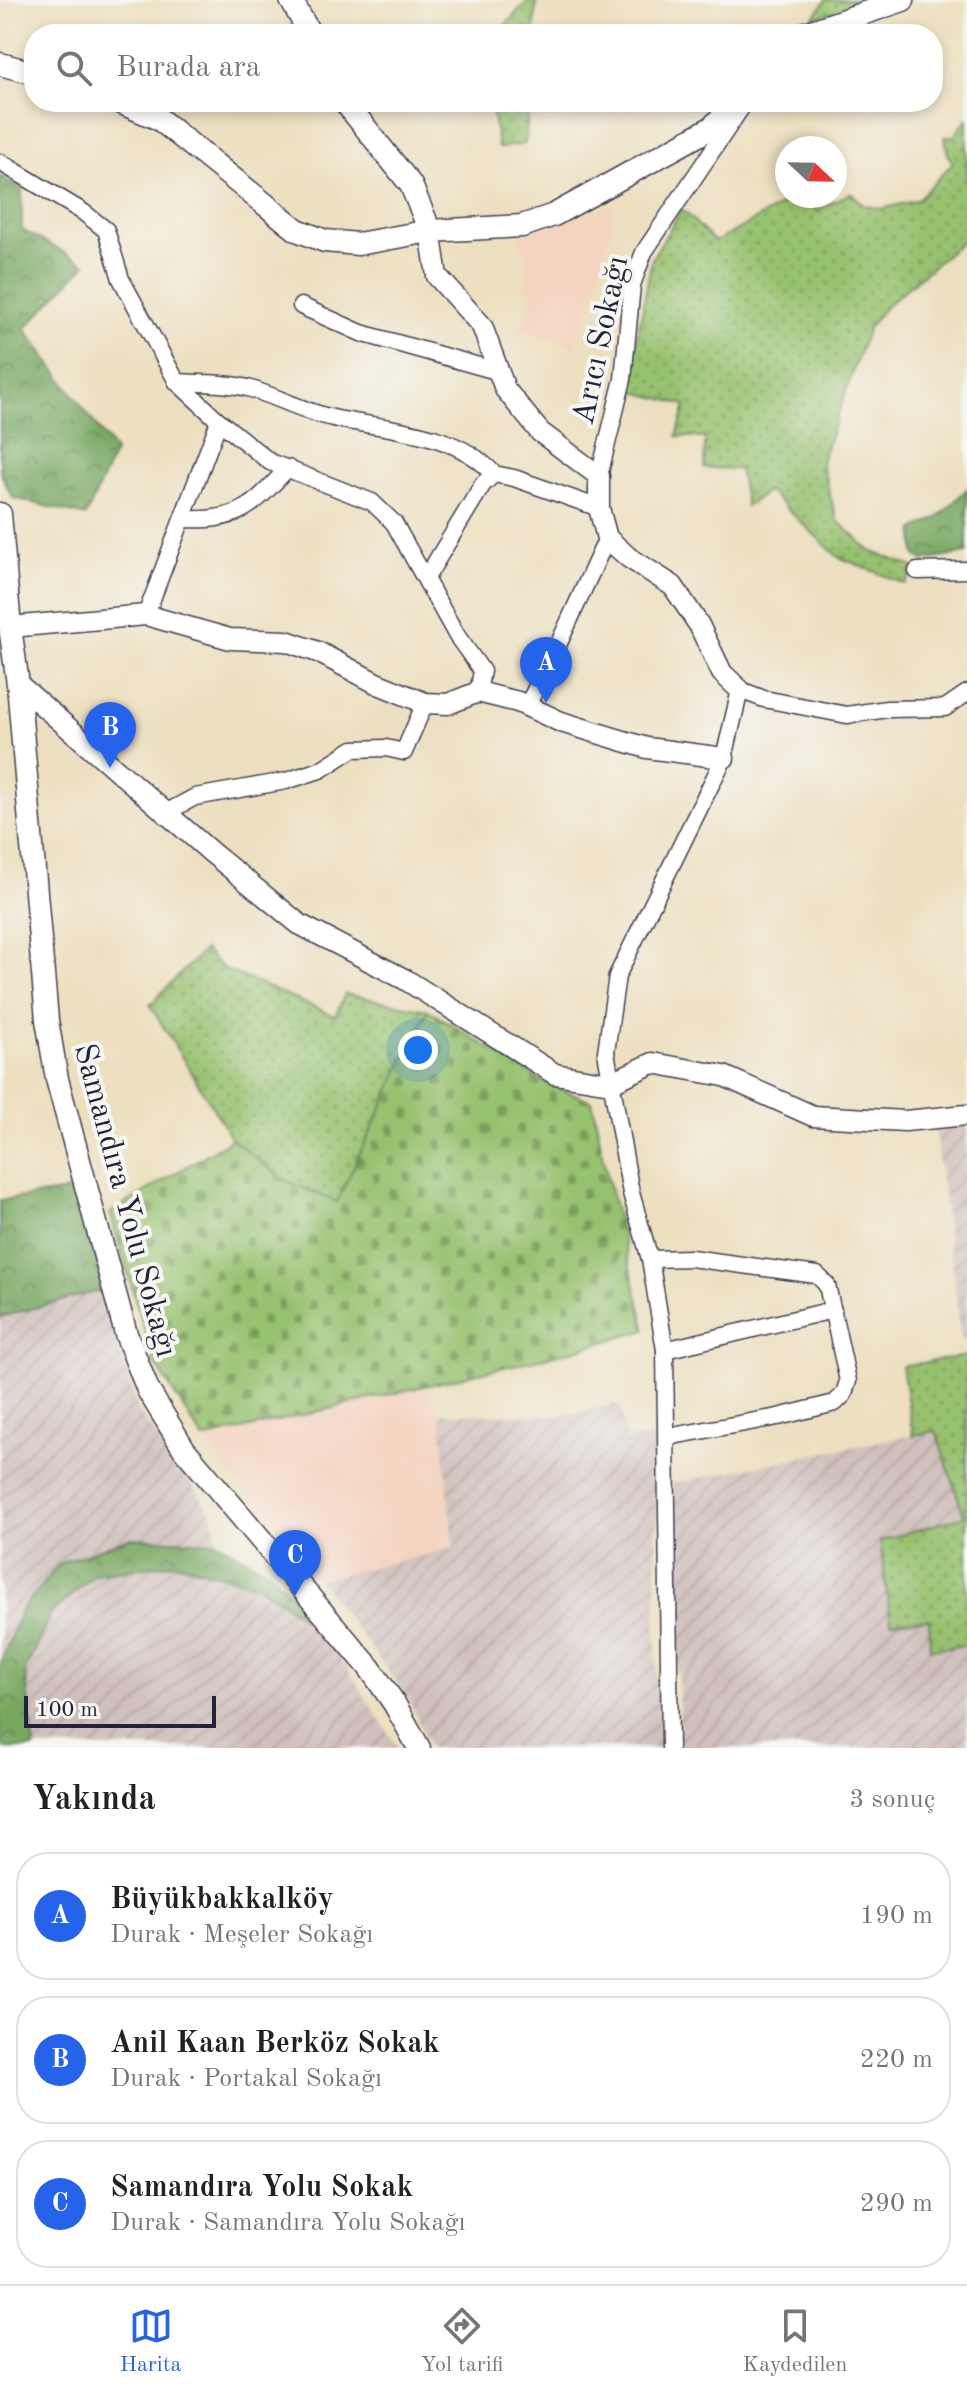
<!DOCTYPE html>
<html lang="tr">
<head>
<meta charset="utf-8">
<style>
	:root { --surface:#fff; --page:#f6f6f6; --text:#222; --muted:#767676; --line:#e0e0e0; --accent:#2563eb }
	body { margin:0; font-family:"Old Standard TT",serif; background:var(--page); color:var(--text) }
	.compass { position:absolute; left:775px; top:136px; width:72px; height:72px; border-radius:50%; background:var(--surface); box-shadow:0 4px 12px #0003; rotate:112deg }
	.scale { position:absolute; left:24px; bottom:20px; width:192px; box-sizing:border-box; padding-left:8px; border:4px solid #22223b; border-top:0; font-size:22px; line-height:28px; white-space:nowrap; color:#22223b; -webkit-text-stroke:6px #f6f6f2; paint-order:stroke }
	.you { position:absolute; left:418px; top:1050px; width:28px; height:28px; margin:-20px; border:6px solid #fff; border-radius:50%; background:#1a73e8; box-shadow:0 0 0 12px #1a73e833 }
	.badge { display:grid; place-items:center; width:52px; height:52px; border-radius:50%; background:var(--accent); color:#fff; font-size:26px; font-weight:700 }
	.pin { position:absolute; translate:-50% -66px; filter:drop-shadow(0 2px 4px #0008) }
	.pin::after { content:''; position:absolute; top:42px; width:28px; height:24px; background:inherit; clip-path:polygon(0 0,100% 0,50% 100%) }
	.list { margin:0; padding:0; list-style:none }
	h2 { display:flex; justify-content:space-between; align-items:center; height:104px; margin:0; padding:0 32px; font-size:34px }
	h2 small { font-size:26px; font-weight:400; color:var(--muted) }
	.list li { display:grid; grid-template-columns:52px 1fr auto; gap:24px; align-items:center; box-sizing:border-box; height:128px; margin:0 16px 16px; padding:0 16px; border:2px solid var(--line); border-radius:32px }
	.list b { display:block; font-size:30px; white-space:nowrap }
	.list p { margin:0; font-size:26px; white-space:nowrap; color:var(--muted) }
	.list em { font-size:26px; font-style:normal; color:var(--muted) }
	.icon { flex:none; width:44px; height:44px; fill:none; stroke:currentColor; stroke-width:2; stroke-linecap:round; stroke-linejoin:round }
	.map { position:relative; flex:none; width:967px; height:1748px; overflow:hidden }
	.search { position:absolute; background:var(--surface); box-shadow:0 4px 12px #0003; left:24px; right:24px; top:24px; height:88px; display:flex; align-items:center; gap:20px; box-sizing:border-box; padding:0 28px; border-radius:32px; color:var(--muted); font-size:30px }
	.sheet { height:536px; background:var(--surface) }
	nav { display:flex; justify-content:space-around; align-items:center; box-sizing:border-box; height:112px; border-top:2px solid var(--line); background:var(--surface); font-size:22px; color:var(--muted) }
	nav a { display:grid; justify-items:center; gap:4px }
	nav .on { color:var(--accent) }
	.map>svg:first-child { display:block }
	.built { fill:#f4d3c0 }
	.industrial { fill:url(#industrial-furrows) }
	.grass { fill:url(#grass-dots); stroke:#5c7254; stroke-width:2 }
	.forest { fill:url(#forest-crowns); stroke:#4d644e; stroke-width:2 }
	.cemetery { fill:url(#cemetery-stones); stroke:#5c7254; stroke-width:2 }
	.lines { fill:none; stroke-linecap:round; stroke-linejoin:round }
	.minor-casing { stroke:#403e4f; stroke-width:19 }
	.tertiary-casing { stroke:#403e4f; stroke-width:23 }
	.secondary-casing { stroke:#403e4f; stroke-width:25 }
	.minor { stroke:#fff; stroke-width:16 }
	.tertiary { stroke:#fff; stroke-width:20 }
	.secondary { stroke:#fff; stroke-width:22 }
	.labels { text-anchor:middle; stroke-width:8; stroke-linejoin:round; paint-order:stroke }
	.street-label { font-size:32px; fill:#22223b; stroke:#f6f6f2 }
</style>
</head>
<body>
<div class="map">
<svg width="967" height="1748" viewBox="0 0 967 1748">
	<defs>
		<pattern id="industrial-furrows" width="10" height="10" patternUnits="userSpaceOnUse" patternTransform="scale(2)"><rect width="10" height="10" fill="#d0c0bc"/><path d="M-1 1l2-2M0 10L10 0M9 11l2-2" fill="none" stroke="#b2a5a2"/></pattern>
		<pattern id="grass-dots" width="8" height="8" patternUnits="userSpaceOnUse" patternTransform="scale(2)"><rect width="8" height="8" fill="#96c16e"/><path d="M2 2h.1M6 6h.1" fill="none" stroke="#7a9c5c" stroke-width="1.8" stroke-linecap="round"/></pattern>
		<pattern id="forest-crowns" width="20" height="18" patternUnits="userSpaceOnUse" patternTransform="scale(2)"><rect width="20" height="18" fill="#78a761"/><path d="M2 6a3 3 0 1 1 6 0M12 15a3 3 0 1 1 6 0" fill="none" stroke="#628851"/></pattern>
		<pattern id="cemetery-stones" width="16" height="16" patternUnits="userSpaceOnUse" patternTransform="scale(2)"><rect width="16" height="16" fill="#96c16e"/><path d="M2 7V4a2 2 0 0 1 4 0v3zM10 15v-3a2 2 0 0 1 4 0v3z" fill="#7a9c5c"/></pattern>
	</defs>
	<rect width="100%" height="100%" fill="#f6f6f2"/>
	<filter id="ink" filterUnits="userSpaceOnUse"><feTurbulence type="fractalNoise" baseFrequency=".0125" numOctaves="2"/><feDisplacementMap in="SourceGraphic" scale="16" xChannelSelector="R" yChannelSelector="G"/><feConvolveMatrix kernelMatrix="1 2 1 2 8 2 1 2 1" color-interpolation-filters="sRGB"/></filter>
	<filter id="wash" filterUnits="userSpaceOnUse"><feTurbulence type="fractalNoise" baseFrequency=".006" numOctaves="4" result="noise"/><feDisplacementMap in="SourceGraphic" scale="32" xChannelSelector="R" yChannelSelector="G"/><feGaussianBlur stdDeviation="1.8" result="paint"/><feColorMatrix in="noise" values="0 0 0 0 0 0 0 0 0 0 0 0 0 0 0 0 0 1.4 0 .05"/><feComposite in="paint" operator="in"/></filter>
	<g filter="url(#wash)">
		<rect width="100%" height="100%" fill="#eddfbf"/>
		<!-- built -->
		<g class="built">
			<path d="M611,204l2,16 -17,67 -22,61 -54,-20 14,-35 -10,-6 6,-20 -11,-30z"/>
			<path d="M422,1385l18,28 15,135 -136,32 -116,-141z"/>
		</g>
		<!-- industrial -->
		<g class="industrial">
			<path d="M967,1111v232l-6,-5 -28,-223z"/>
			<path d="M103,1290l35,121 74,102 5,29 -87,-4 -70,25 -60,103v-349z"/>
			<path d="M620,1404l6,35 31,-1 -1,223 7,87h-233l-22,-51 -89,-117 135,-32 -14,-135 118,3z"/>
			<path d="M935,1430l29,86 -84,25 50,77 1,31 36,-4v103h-287l-7,-265z"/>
			<path d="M175,1563l80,21 69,48 74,116h-364l-9,-78 26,-57 44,-39z"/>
		</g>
		<!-- grass -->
		<g class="grass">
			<path d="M529,0h8l-3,34h-38z"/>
			<path d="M826,0h55l-68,18z"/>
			<path d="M491,102h38l-4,42 -27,4z"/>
			<path d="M967,118v119l-81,69 -18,22 -47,134 16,58 33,31 46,17 -11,16 -67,-27 -70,-66 -22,15 -7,-37 -35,-1 1,-30 -28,-2 9,-31 -59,-15 25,-132 30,-49 33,33 66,-37 6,-15v6h27l2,15 35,-18 12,12 19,4 35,-9 36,-37 -5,-8 -3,-18 9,-1z"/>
			<path d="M204,950l20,19 111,47 10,-22 83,16 -91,193 -51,-22 -54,-42 -82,-134z"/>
			<path d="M967,1356v289l-37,4 -1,-30 -38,3 -11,-81 84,-25 -28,-85 -23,4 -11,-69z"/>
		</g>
		<!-- forest -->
		<g class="forest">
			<path d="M0,176l22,13v41l64,34 -61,65 90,122 -29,65 -73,-18 -13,-26z"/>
			<path d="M967,489v64l-43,8 -9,-7 -1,-24 25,-13z"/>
			<path d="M82,1189l21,101 -103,27v-117z"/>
			<path d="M130,1538l87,4 53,30 54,60 -69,-48 -80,-21 -80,11 -44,39 -26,57 9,78h-31l-3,-27v-55l21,-56 39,-47z"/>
		</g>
		<!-- cemetery -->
		<path class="cemetery" d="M428,1010l118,73 46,18 15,75 39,154 -78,22 -365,87 -50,-79 -43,-147 122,-74 54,42 51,21z"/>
	</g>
	<g filter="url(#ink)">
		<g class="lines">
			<defs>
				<g id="minor">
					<path d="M0,162l83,50 23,18 15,49 56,103 42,39 51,41 102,40 22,21 63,113 25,35 -4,21"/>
					<path d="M301,306l60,27 139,39"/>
					<path d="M177,382c24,2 51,0 74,7 27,8 54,23 82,29 54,12 121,12 161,56"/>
					<path d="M599,476l24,-97 9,-94 12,-33 97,-144"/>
					<path d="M183,519c56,3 69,-12 105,-51"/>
					<path d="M917,571l50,-1"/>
					<path d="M426,578l57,-94 11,-10 20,4 85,30"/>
					<path d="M146,615l73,-194"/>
					<path d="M527,706l32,-63 48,-105"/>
					<path d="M167,812l28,-15 91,-16 34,-11 33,-21 33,-1 18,4 21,-49"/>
					<path d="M650,1259l41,-1 126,17 10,10 21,96 -4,13 -9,9 -57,14 -111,20"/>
					<path d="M665,1350l168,-40"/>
					<path d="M670,1748l-5,-398 -15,-91 -19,-66 -25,-141 11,-76 107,-218 16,-68 24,9 83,16 40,-6 58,-1 22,-15"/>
				</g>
				<g id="tertiary">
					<path d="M430,231l7,45 45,50 23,63 35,43 59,44v32l8,30 21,19 45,29 26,39 23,48 18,17"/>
					<path d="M10,627l136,-12 84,24 56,2 32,11 58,31 49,20 23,1 30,-12 40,10 43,20 86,26 77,10"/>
					<path d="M18,684l194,169 87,71 107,56 149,94 55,9 43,-20 71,13 89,40 92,5 62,-6"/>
				</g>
				<g id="secondary">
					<path d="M291,0l19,34"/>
					<path d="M803,34l100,-34"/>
					<path d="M0,64l34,9"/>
					<path d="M119,102l40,17 138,111 28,11 33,3 72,-13 92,-5 32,-11 157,-87 28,-26"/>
					<path d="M345,102l66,83 19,46"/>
					<path d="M0,514l10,113 8,57 29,336 10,59 69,255 22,56 36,59 185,218 25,36 25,45"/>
				</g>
			</defs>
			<!-- minor casing -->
			<use href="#minor" class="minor-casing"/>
			<!-- tertiary casing -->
			<use href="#tertiary" class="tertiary-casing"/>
			<!-- secondary casing -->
			<use href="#secondary" class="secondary-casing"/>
			<!-- minor -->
			<use href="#minor" class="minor"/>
			<!-- tertiary -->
			<use href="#tertiary" class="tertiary"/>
			<!-- secondary -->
			<use href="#secondary" class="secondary"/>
		</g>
	</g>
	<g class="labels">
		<!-- street labels -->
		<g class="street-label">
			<text transform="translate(599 340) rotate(-78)" y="11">Arıcı Sokağı</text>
			<text transform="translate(127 1200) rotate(75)" y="11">Samandıra Yolu Sokağı</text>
		</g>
	</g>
</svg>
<svg class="compass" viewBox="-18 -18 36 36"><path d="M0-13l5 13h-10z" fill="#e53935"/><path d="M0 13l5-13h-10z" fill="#767676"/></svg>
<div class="scale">100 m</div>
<div class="you"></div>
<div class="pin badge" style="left:546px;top:703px">A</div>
<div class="pin badge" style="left:110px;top:768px">B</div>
<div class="pin badge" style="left:295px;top:1596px">C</div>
<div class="search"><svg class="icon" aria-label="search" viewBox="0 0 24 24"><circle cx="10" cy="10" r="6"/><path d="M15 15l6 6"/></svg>Burada ara</div>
</div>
<section class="sheet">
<h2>Yakında<small>3 sonuç</small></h2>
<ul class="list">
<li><span class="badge">A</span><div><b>Büyükbakkalköy</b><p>Durak · Meşeler Sokağı</p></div><em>190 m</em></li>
<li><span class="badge">B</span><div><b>Anil Kaan Berköz Sokak</b><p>Durak · Portakal Sokağı</p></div><em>220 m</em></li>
<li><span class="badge">C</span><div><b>Samandıra Yolu Sokak</b><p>Durak · Samandıra Yolu Sokağı</p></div><em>290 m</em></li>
</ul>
</section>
<nav>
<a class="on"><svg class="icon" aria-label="map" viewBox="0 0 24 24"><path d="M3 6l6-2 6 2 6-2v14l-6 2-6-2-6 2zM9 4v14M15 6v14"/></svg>Harita</a>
<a><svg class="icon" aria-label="directions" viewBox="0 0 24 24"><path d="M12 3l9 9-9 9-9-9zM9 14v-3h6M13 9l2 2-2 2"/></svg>Yol tarifi</a>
<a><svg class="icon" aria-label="saved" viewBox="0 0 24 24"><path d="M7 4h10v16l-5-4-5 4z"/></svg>Kaydedilen</a>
</nav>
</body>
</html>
